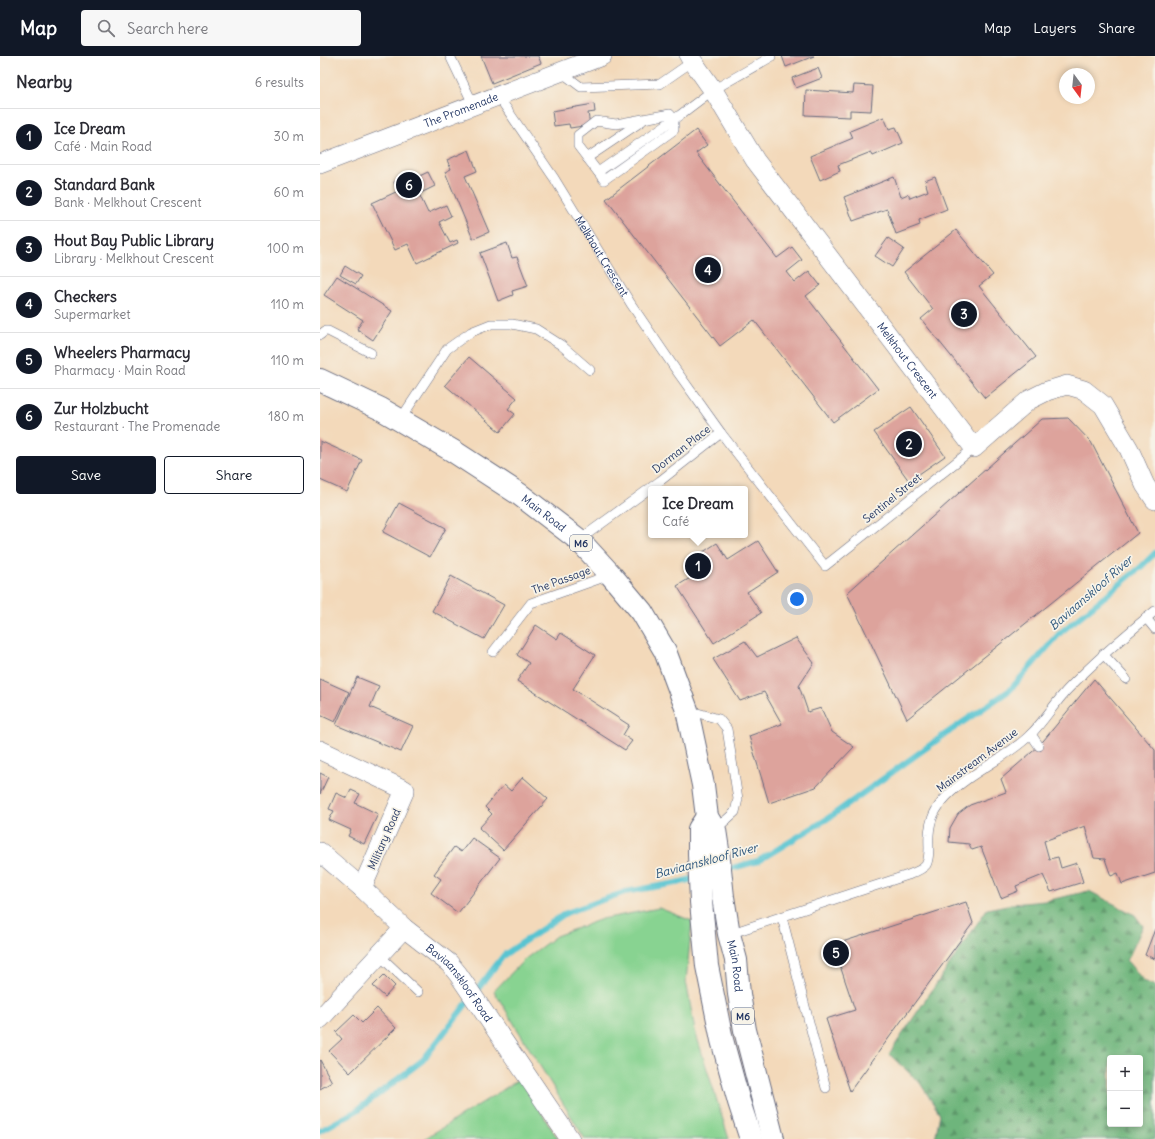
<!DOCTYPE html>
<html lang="en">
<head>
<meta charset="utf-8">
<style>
	:root { --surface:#fff; --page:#f7f7f7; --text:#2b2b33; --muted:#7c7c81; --line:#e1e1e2; --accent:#111827 }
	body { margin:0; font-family:Delius,sans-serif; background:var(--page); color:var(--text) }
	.controls { position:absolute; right:12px; bottom:12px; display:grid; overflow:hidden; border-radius:4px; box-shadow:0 2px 6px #0003 }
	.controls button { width:36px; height:36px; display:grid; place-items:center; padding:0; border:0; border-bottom:1px solid var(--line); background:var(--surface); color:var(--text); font:20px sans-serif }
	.compass { position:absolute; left:739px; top:12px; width:36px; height:36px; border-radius:50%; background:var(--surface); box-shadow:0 2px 6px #0003; rotate:165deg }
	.you { position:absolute; left:477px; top:543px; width:14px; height:14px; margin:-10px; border:3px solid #fff; border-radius:50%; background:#1a73e8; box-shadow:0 0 0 6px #1a73e833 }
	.badge { display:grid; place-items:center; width:26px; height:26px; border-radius:50%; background:var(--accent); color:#fff; font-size:13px; font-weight:700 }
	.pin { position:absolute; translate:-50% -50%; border:2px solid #fff; box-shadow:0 1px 4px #0006 }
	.popup { position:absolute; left:328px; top:430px; width:100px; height:52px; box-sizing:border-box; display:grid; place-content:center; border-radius:4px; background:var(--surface); filter:drop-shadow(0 1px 3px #0005); font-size:13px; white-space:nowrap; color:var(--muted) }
	.popup b { font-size:15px; color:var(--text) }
	.popup::after { content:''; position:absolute; left:50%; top:100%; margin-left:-8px; border:8px solid transparent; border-top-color:var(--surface) }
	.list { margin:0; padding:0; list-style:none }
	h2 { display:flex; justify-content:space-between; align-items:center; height:52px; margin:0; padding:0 16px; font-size:17px }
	h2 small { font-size:13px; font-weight:400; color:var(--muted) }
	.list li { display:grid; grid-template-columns:26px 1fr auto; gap:12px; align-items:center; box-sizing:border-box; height:56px; padding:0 16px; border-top:1px solid var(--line) }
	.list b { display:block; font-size:15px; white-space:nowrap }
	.list p { margin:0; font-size:13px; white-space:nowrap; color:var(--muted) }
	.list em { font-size:13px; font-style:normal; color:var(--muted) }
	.actions { display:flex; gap:8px; padding:12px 16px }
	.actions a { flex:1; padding:9px 0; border:1px solid var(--accent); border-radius:4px; text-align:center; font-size:14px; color:var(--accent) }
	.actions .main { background:var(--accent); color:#fff }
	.icon { flex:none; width:22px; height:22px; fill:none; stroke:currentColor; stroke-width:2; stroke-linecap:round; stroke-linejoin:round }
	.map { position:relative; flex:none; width:835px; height:1083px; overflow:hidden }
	header { display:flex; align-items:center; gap:24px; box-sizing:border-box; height:56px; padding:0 20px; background:var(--accent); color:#fff }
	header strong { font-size:19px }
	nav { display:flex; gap:22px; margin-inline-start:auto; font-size:14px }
	.search { width:280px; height:36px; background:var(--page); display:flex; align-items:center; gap:10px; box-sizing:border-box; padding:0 14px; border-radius:4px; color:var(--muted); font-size:15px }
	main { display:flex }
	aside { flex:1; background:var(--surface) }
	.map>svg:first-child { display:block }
	.forest { fill:url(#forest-firs); stroke:#44726c; fill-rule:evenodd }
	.park { fill:#88d391; stroke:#528178 }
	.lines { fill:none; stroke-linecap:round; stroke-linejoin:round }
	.stream { stroke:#58c4d1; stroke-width:6 }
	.building { fill:#dda39c }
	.service-casing { stroke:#676a7e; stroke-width:10 }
	.minor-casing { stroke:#676a7e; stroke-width:20 }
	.primary-casing { stroke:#676a7e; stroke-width:24 }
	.service { stroke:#fff; stroke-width:9 }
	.minor { stroke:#fff; stroke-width:19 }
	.primary { stroke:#fff; stroke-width:22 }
	.labels { text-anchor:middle; stroke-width:3.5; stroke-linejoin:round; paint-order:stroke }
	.shield { fill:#f7f3e8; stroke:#5d6a87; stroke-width:1 }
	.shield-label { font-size:10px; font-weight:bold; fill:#1b2f5e }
	.street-label { font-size:11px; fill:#1b2f5e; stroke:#f7f3e8 }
	.water-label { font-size:12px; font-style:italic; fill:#2a547b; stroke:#f7f3e8 }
</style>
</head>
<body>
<header>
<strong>Map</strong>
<div class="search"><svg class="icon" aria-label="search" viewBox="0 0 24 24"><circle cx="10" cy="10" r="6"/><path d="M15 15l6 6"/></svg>Search here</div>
<nav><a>Map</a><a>Layers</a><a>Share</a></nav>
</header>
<main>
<aside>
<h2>Nearby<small>6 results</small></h2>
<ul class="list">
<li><span class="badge">1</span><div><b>Ice Dream</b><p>Café · Main Road</p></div><em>30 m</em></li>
<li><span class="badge">2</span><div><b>Standard Bank</b><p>Bank · Melkhout Crescent</p></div><em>60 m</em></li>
<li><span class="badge">3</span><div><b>Hout Bay Public Library</b><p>Library · Melkhout Crescent</p></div><em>100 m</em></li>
<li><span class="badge">4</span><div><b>Checkers</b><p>Supermarket</p></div><em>110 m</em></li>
<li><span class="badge">5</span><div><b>Wheelers Pharmacy</b><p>Pharmacy · Main Road</p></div><em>110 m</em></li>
<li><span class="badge">6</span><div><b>Zur Holzbucht</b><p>Restaurant · The Promenade</p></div><em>180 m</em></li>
</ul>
<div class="actions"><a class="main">Save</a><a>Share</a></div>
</aside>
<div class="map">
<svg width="835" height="1083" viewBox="0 0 835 1083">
	<defs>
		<pattern id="forest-firs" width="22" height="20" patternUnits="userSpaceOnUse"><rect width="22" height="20" fill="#6eb57b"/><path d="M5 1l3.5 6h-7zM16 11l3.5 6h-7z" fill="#5a9468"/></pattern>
	</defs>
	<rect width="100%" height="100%" fill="#f7f3e8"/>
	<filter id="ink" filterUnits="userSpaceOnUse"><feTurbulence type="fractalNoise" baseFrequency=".025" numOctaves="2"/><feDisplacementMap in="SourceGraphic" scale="8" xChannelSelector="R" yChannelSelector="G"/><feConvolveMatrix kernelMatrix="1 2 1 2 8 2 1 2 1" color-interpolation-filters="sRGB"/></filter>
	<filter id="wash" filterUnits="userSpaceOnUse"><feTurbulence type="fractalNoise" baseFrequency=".012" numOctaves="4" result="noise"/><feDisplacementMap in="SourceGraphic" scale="16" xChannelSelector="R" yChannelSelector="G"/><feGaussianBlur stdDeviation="0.9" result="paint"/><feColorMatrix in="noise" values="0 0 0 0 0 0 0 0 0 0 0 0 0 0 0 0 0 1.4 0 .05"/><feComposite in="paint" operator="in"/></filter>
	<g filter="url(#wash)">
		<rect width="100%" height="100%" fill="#f3d9ba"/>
		<!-- forest -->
		<path class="forest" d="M769,835l46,24 8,11 -16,35 17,20 11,5v153h-220l5,-25 -20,-31 -31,-29 98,-145 25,-5 33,-3zM790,1002h30v66h-30z"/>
		<!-- park -->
		<g class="park">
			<path d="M339,852l33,13 -6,60 9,50 34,108h-144l-91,-148 31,-32 31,-23 46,-17z"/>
			<path d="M200,1023l38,60h-134z"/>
		</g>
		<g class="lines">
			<!-- stream -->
			<g class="stream">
				<path d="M405,814l33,-9 69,-42 120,-86 63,-43 50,-57 81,-66 14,-14"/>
				<path d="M0,1075l36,-20 67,-51 81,-105 62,-42 59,-21 52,-9 19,-5"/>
			</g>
		</g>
		<g id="blocks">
			<!-- building -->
			<g class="building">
				<path d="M161,0h57l3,7 -49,20z"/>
				<path d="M462,0h32l-28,11z"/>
				<path d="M498,12l4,10 -26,10 -4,-10z"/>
				<path d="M534,29l19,1 -2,25 -21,-1v7l-45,-2 1,-25 47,3z"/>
				<path d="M274,48l1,8 -7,1 2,12 -20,3 -1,-4 -15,2 -2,-15z"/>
				<path d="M564,61l5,12 7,-2 7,16 -30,13 -2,-4 -33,13 2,6 -20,9 -10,-24 43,-18 -3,-7z"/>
				<path d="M376,74l11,15 -11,8 81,105 15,-11 10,13 -15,12 8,10 14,-11 11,14 -14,11 72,93 -45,33 -79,-102 -34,26 -114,-147z"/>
				<path d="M149,94l8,21 -12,5 24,56 -16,7 -28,-67 6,-3 -4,-9z"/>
				<path d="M108,116l7,14 -16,8 9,19 18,-8 5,11 -12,6 11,21 7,-3 1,3 -41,20 -9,-19 -13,6 -23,-47 26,-12 -4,-9 17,-8 2,5z"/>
				<path d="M574,121l7,20 7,-3 2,4 18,-7 -3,-10 10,-4 12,32 -28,11 1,5 -24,9 -9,-25 -34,12 -9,-24z"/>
				<path d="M636,174l37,45 -14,11 57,71 -51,41 -64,-79 12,-10 -29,-37z"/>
				<path d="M568,182l16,11 -12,18 -17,-11z"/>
				<path d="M187,187l5,15 5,-1 11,29 -16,5 1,4 -15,6 -18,-48z"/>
				<path d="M25,210l16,10 -5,8 -16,-9z"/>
				<path d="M17,220l55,35 -19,29 -16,-11 6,-9 -39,-25z"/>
				<path d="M149,301l48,41 -9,11 7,5 -15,18 -55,-47z"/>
				<path d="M591,351l34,49 -36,25 -35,-49z"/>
				<path d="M748,362l23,24 47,91 -231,186 -60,-126 195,-174z"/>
				<path d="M0,385l42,19 -15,32 -27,-12z"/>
				<path d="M79,447l47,25 -16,29 -47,-25z"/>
				<path d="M438,485l20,31 -31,20 14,21 -47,30 -37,-57 28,-17 -8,-13 20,-13 11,17z"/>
				<path d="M131,520l53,29 -20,34 -52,-28z"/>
				<path d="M216,569l21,14 4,-6 34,22 -22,34 56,36 -6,10 9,6 -7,9 -108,-69 12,-18 -12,-8z"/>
				<path d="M476,582l18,25 -15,23 9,26 13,-4 11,24 22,15 -38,40 -47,16 -20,-67 33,-12 -18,-32 -24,9 -27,-42 32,-18 12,16z"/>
				<path d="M37,621l22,9 -9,21 43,19 -12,26 -65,-27z"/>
				<path d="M0,623l29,13 -14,30 -15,-7z"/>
				<path d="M774,623l61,71v123l-33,11 -4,-11 -7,3 -6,-17 -11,-1 -9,-32 -41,15 5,18 9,-2 3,11 16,-5 6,19 -32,10 -8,-17 -27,11 2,5 -17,7 -20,-51 -9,3 -3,-6 -20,-2 1,-14 8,-14 12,-9 36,-13 -5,-13 38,-33z"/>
				<path d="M0,717l8,4 -8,17z"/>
				<path d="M203,721l25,22 -45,51 -24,-22 13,-14 -7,-7 19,-22 7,6z"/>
				<path d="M31,734l9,4 -5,9 23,11 -14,30 -16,-8 3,-6 -22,-10 5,-9 -5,-2 7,-16 11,5z"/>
				<path d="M152,782l28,20 -42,55 -27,-20 10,-14 -7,-5 20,-27 7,5z"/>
				<path d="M646,846l7,21 -123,168 -24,-72 29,-9 -22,-65z"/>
				<path d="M835,873v30l-10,-4z"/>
				<path d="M64,919l11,11 -10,11 -12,-11z"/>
				<path d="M57,952l19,20 -46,45 -21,-22 13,-12 -6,-7 18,-17 8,8z"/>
				<path d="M0,1004l12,22 -12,7z"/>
			</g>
		</g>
	</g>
	<g filter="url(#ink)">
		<use href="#blocks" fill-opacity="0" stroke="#676a7e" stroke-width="1"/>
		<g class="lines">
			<defs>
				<g id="service">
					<path d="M130,0l24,50"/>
					<path d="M241,16l20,15 79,-3 33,-23"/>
					<path id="s1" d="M178,40l56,82 77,126 45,66 45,63 104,133 149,-118"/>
					<path d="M350,58l4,5v11l-70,50 -26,-34v-11l18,-14 20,3z"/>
					<path d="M267,102l55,-37"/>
					<path d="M278,116l82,-57 33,-25 58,-33"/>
					<path d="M0,279l5,-4h3l43,22"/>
					<path d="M80,364l47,-71 24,-17 20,-8h21l24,5 25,16 29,25"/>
					<path d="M259,484l81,-59 61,-48"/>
					<path d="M826,562l9,11"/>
					<path d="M173,596l38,-49 79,-28"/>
					<path d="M783,598l23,25"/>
					<path d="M367,654l32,9 8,10 11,70 -3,13 -20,18"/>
					<path d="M711,678l8,12"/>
					<path d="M462,861l44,171"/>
					<path d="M409,878l179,-59c5,-2 14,-5 18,-10 5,-9 2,-21 3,-30 1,-16 6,-26 17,-38 24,-25 60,-38 85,-63 13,-13 23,-30 36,-44 28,-29 57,-54 88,-79"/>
					<path d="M59,899l39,37"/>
				</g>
				<g id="minor">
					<path id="s2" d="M369,0l24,34 42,70 219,288 55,-48 18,-9 20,-6 17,5 19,15 26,44 16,36 10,15"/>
					<path id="s3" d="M0,108l282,-108"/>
					<path d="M0,694l85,40 -43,98"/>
					<path id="s4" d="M0,796l42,36 42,40 45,35 9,11 112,165"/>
					<path d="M0,963l84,-91"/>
				</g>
				<g id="primary">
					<path id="s5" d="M0,324l61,29 72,42 66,43 60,46 32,35 31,37 23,39 22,59 16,75 4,32 8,13 3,20 5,47 6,37 7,26 3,34 6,36 28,109"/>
					<path d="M387,761l-8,12v25l2,48 6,64 15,74 17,62 12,37"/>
				</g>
			</defs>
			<!-- service casing -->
			<use href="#service" class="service-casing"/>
			<!-- minor casing -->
			<use href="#minor" class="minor-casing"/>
			<!-- primary casing -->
			<use href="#primary" class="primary-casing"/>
			<!-- service -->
			<use href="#service" class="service"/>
			<!-- minor -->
			<use href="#minor" class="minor"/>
			<!-- primary -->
			<use href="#primary" class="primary"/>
		</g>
	</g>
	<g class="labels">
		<!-- shield labels -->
		<g class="shield">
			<rect x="250" y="479" width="22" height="16" rx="3"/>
			<rect x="412" y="952" width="22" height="16" rx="3"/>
		</g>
		<g class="shield-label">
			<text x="261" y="491">M6</text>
			<text x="423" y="964">M6</text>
		</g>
		<!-- street labels -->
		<g class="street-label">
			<text dy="4" stroke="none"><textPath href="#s3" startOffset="151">The Promenade</textPath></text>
			<text dy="4" stroke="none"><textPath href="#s1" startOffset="191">Melkhout Crescent</textPath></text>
			<text dy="4" stroke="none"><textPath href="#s2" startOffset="375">Melkhout Crescent</textPath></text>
			<text transform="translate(361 393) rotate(-38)" y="4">Dorman Place</text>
			<text transform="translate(572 442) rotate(-39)" y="4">Sentinel Street</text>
			<text dy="4" stroke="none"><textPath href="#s5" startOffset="261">Main Road</textPath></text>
			<text transform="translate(241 524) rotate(-20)" y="4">The Passage</text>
			<text transform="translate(657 704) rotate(-37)" y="4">Mainstream Avenue</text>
			<text transform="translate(64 783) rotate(-66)" y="4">Military Road</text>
			<text dy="4" stroke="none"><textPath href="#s5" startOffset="771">Main Road</textPath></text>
			<text dy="4" stroke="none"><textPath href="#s4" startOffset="192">Baviaanskloof Road</textPath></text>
		</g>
		<!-- water labels -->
		<g class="water-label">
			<text transform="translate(771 537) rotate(-41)" y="4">Baviaanskloof River</text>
			<text transform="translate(386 805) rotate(-15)" y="4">Baviaanskloof River</text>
		</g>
	</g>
</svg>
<div class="controls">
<button>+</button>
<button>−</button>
</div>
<svg class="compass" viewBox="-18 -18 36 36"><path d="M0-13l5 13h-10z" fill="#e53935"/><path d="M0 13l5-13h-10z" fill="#7c7c81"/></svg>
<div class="you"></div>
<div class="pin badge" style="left:378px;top:510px">1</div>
<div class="popup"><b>Ice Dream</b>Café</div>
<div class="pin badge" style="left:589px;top:388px">2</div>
<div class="pin badge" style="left:644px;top:258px">3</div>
<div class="pin badge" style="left:388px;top:214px">4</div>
<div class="pin badge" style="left:516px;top:897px">5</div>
<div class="pin badge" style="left:89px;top:129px">6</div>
</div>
</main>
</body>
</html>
